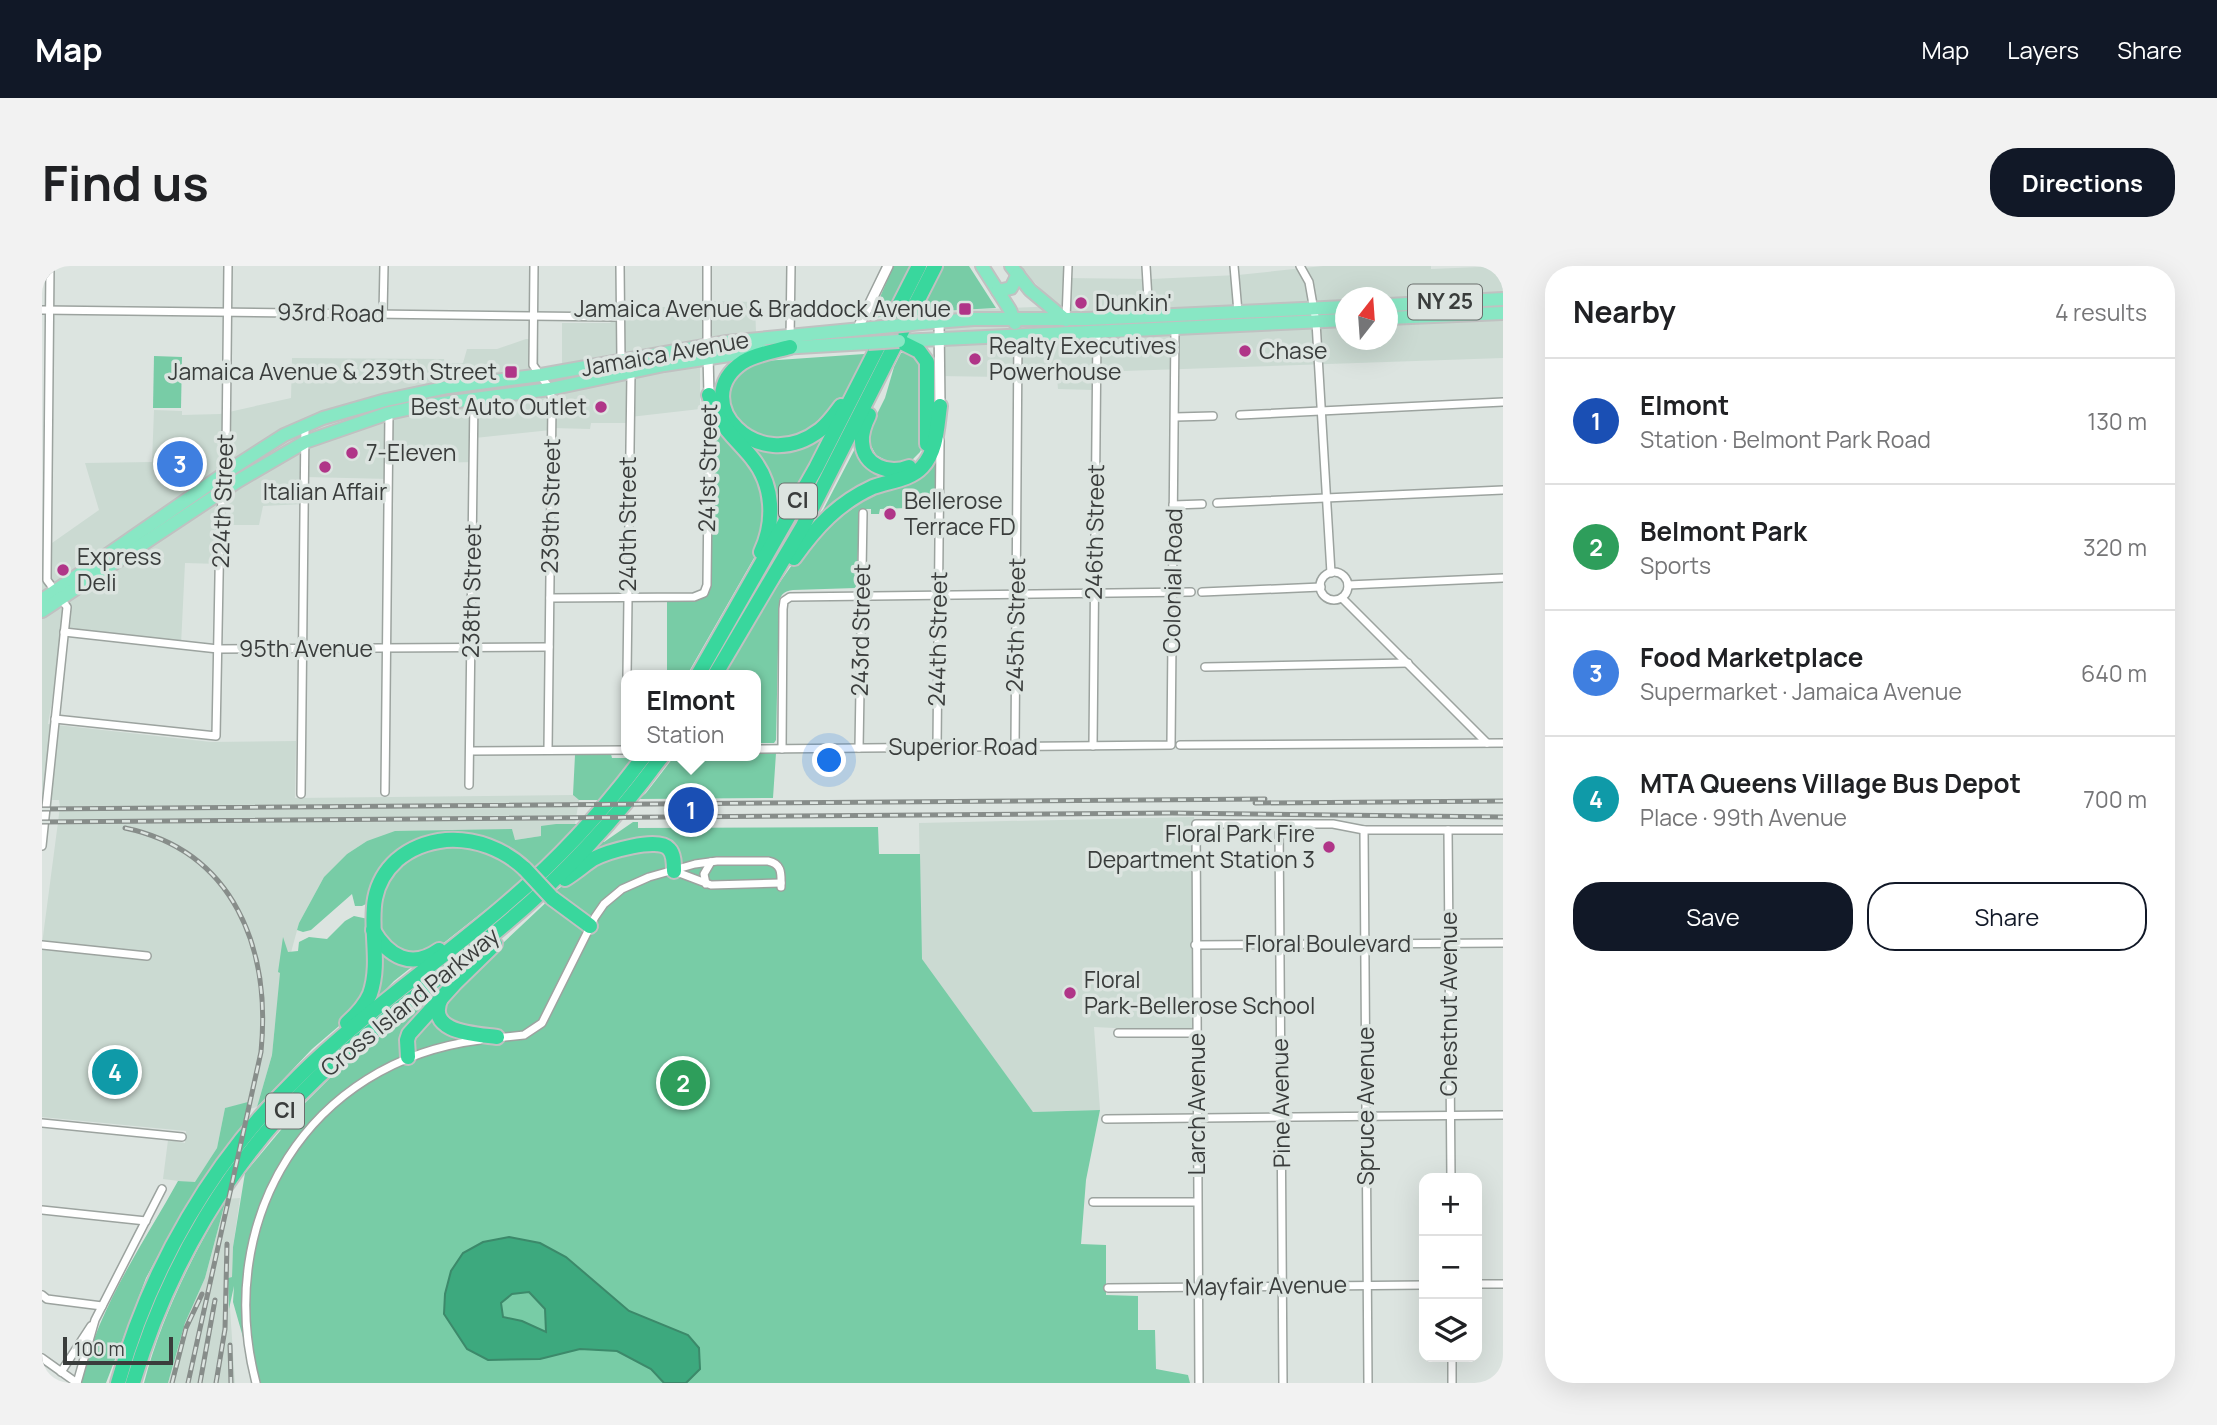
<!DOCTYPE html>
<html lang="en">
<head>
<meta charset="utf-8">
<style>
	:root { --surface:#fff; --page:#f2f2f2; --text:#202124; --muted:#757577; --line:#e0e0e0; --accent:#111827 }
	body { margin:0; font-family:Manrope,sans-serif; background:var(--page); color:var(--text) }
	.controls { position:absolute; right:21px; bottom:21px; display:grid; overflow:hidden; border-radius:14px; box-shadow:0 7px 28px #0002 }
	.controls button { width:63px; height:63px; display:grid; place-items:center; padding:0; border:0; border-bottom:2px solid var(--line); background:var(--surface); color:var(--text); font:35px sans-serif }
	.compass { position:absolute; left:1293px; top:21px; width:63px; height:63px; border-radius:50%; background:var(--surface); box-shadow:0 7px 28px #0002; rotate:17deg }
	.scale { position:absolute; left:21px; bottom:18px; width:110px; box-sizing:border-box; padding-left:7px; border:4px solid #3a3d3c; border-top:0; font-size:19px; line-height:24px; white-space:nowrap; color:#3a3d3c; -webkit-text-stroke:5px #dce4e0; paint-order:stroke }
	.you { position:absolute; left:788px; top:495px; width:24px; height:24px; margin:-18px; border:5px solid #fff; border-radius:50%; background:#1a73e8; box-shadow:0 0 0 10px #1a73e833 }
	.badge { display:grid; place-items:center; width:46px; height:46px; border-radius:50%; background:var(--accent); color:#fff; font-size:23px; font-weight:700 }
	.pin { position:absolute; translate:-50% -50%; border:4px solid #fff; box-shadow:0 2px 7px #0006 }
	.popup { position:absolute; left:579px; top:404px; width:140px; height:91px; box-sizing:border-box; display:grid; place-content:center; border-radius:14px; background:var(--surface); filter:drop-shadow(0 2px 5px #0005); font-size:23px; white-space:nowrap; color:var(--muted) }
	.popup b { font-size:26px; color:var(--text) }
	.popup::after { content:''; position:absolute; left:50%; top:100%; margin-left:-14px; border:14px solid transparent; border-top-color:var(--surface) }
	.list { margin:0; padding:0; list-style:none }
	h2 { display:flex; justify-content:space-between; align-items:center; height:91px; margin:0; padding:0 28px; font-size:30px }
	h2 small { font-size:23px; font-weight:400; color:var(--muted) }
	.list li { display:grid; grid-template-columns:46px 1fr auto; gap:21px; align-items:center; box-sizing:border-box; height:126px; padding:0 28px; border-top:2px solid var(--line) }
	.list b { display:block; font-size:26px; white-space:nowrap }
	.list p { margin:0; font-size:23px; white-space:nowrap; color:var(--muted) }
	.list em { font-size:23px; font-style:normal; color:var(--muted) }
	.actions { display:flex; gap:14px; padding:21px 28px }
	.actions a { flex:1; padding:16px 0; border:2px solid var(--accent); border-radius:28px; text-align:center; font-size:24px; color:var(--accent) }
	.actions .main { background:var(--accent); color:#fff }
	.icon { flex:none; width:38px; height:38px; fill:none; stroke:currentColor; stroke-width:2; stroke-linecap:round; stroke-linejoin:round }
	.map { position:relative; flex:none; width:1461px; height:1117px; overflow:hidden; border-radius:28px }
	header { display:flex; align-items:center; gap:42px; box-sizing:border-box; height:98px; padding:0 35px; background:var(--accent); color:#fff }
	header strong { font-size:33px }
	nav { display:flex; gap:38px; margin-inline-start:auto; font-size:24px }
	.intro { display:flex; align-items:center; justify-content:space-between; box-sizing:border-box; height:168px; padding:0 42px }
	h1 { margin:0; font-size:49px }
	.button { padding:18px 32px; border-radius:28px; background:var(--accent); color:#fff; font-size:24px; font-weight:700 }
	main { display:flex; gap:42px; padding:0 42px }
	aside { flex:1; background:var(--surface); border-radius:28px; box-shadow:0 7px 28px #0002 }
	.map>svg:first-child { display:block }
	.built { fill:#cbdad2; fill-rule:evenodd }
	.green { fill:#78cca6 }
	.water { fill:#3da97e; stroke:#3c896a; stroke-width:2; fill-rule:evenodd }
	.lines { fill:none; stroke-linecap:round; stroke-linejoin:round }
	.minor-casing { stroke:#9ca39f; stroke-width:10 }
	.tertiary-casing { stroke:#9ca39f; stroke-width:12 }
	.primary-casing { stroke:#c0c1c1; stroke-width:16 }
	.motorway-casing { stroke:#c0c1c1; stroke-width:18 }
	.minor { stroke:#fff; stroke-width:7 }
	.tertiary { stroke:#fff; stroke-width:9 }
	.primary { stroke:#88e7c4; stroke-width:12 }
	.motorway { stroke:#39d79d; stroke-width:14 }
	.rail-casing { stroke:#878d8a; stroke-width:5 }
	.rail { stroke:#dce4e0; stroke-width:2.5; stroke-dasharray:8; stroke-linecap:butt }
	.primary-bridge-casing { stroke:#c0c1c1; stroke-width:16; stroke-linecap:butt }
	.motorway-bridge-casing { stroke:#c0c1c1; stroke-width:18; stroke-linecap:butt }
	.primary-bridge { stroke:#88e7c4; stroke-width:12 }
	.motorway-bridge { stroke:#39d79d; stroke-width:14 }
	.poi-dot { fill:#b03588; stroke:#dce4e0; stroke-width:2.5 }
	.labels { text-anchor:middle; stroke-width:7; stroke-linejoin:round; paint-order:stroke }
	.shield { fill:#dce4e0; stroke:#6b6f6d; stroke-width:2 }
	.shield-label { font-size:21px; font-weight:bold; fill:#3a3d3c }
	.poi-label { font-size:23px; fill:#3a3d3c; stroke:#dce4e0; text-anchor:start }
	.street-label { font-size:23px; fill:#3a3d3c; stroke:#dce4e0 }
</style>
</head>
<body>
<header>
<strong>Map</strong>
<nav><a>Map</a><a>Layers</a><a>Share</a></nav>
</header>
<div class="intro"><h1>Find us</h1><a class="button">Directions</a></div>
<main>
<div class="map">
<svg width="1461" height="1117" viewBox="0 0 1461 1117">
	<rect width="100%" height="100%" fill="#dce4e0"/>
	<!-- built -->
	<g class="built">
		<path d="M979,0h43v12l87,1 87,-4 85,-9h108v3l72,-3v92l-409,14 -1,18 -35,-1 -1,-11 -119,-2 1,-65 119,-5 -29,-29zM1304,32h42v42h-42z"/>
		<path d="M672,35l41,1 1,31 -56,6v70l-70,8 -1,6h-38l-1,6 -38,-1 -1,2 -76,8 -1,24 -42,1 -1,-6 -41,1 -1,21 -84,-2 -1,27 -41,2 -4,19h-36l-3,39 -35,-1 -4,82 -117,-12 -16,91 163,18 85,-1 -1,57 278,-3 6,5 -4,24h-19l-15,12 -27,4 -2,-11 -145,12 -20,13 -23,23 -25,46 -13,48 -11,53 -3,31 -15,52 -11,3 2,-7 -23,5 -8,40 -22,35 -32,-4 5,-39 17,3 1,-12 -144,-14v-173l18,-137 -1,-7h-17v-250l57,-40 -14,-47 67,-1 2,-52 28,1v4l38,-1 71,-16 1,-40 152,1 1,4h18l4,-14h30l29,-10h12l1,29 23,-4v-41h48l18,-16h85z"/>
		<path d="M1152,551l1,215 -101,-5 6,83 -67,2 -112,-153 -2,-136z"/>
		<path d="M198,932l-7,49 -1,30 -4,1 7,105h-67l17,-60 20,-45 21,-79z"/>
	</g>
	<!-- green -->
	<g class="green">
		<path d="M851,0h18l-23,49 -17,4z"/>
		<path d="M902,0h25l27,42 -75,4z"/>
		<path d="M865,86l14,5 3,86 -4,9 -9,9 -22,1 -13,-7 -7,-13v-12l16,-32 9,-31 7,-14z"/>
		<path d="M822,88h5c-14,24 -27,53 -48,72 -17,15 -56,21 -76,7 -15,-11 -22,-37 -12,-54 6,-10 20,-15 31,-18z"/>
		<path d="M112,90l28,1 -1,51h-28z"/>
		<path d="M672,156l32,37 16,25 6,32 -6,28 -75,131h-20v-74c16,0 36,5 43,-11z"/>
		<path d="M692,168l74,13 -1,-4 7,-6 8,3 -6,16 -48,88 7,-36z"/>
		<path d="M817,175l26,35v3l-25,11 -38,22z"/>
		<path d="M894,188l-1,53 -55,2 -1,5h-8v-5h-11l-4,79 -63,2c-9,1 -12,4 -14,12l-3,138 -2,3h-18v-68h-32c29,-47 57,-105 97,-143 9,-9 21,-16 31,-23l-1,-5z"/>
		<path d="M714,487h20l-3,45 -134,1 7,-6 27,-35h16v-2h67z"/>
		<path d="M569,488l1,4h23l-34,42h-22l-6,-5 2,-40z"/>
		<path d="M591,556h5v6l240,-1 1,27h41l2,105 111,153 67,-2 -14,70 -5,64 25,1v50l32,1v34h17l1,39 32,6 2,8h-934l-23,-81 1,-16 -5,23 -1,-31 4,-1 1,-30 12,-74 50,-60 37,-37 95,-78 17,-16 2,4 55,-44 2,1 52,-49 -1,-2 18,-13 12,-20 17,-18 3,1z"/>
		<path d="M514,558h24l-54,54 -90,71 -12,6 -24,-2 -21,-23 3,-39 8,-17 26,-22 28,-7 52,-2 -84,2 -44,58 -6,3h-7l-3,-12 -41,36 -8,2 -6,-2 2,-7 25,-46 23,-23 20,-13 28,-10 117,-2 3,11 26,-4v-10z"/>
		<path d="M312,650l14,3 1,65 -16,30 -41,35 -55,58 15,-52 8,-82 -2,-1 5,-35 5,15 10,-1 1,-9 10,-5 18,2 18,-18z"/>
		<path d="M335,681l35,17 1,2 -19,15 -27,28z"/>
		<path d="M206,836l-6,28 -21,27 -51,76 -24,45 -40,105h-25c16,-74 61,-137 97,-202l17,1 22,-34 8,-40z"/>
		<path d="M184,933l-21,79 -20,45 -17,60h-24c17,-65 48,-127 82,-184z"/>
	</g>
	<!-- water -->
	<path class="water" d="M467,971l31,6 26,14 63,54 59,24 11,13 1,21 -14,14h-22l-13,-14 -34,-18 -37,-2 -40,10 -52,1 -21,-11 -23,-35 1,-20 6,-23 12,-18 20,-11zM487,1026l16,17 1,23 -24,-11 -19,-4 -2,-14 11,-9z"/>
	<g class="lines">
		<defs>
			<g id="minor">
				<path d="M492,0l-1,99 17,24 2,14 -4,347"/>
				<path d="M578,0l1,95"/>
				<path d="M665,0v79"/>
				<path d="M1104,0l3,50"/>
				<path d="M1192,0l4,46"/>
				<path d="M1258,0l9,16 7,40 15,251"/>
				<path d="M0,44l578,7"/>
				<path d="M341,48l1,-48"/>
				<path d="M1024,53l2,-53"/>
				<path d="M748,74l1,-74"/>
				<path d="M1198,149l263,-13"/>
				<path d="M1133,151l38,-1"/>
				<path d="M1175,237l286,-13"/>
				<path d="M1131,239l29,-1"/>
				<circle cx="1292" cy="320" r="14"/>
				<path d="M1306,319l155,-7"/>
				<path d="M1160,326l119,-5"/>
				<path d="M508,332l144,-1 10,-4 3,-8 2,-179"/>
				<path d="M1300,332l145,145"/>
				<path d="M22,366l154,17 331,-2"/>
				<path d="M1163,401l203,-4"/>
				<path d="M585,409l4,-303"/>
				<path d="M13,453l161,17 4,-210 6,-74 2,-186"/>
				<path d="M1138,479l323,-2"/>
				<path d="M1051,480l4,-414"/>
				<path d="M895,481l3,-307"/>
				<path d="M973,481l3,-411"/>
				<path d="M817,482l4,-235"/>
				<path d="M714,483l415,-4 4,-417"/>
				<path d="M740,483l1,-140 1,-8 6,-4 401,-5"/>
				<path d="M584,484v-40"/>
				<path d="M428,485l156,-1"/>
				<path d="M427,519l5,-388"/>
				<path d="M343,526l4,-379"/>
				<path d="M259,528l4,-370"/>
				<path d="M1237,558l4,559"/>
				<path d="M1322,564l4,553"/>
				<path d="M1406,564l3,348"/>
				<path d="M0,580l25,-239 -20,-27 3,-314"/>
				<path d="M632,605l37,14 70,-2"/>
				<path d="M664,618l-2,-10 7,-12"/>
				<path d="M0,679l105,11"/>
				<path d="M1153,679l308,-2"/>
				<path d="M1076,767h78"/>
				<path d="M454,772l28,-3 18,-12 53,-106 9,-13 18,-15 27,-12 46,-13 22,-3h51c15,3 13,14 13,26"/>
				<path d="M1064,853l397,-4"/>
				<path d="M0,857l140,14"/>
				<path d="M1051,936h104"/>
				<path d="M0,944l104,11"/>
				<path d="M1435,1018h26"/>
				<path d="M1066,1022l316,-3"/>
				<path d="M0,1029l5,4 55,7"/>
				<path d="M1410,1091v26"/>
				<path d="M0,1092l35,25"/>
				<path d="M19,1106l30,-46"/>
				<path d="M35,1117l18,-63 67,-131"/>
				<path d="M214,1117c-43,-164 53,-322 224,-343"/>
				<path d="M1157,1117l-3,-559h137l31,6h139"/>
			</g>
			<g id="tertiary">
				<path d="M897,55l1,85"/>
				<path d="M815,64l31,-64"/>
				<path d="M666,89l1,40"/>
			</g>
			<g id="primary">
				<path d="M940,0l28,44 5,13"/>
				<path d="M969,0l19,24 36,30"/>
				<path d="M956,25l13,-3 7,-14"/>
				<path d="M1346,39l115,-6"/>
				<path d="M1346,52l115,-5"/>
				<path d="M880,57l52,-4h112l260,-12"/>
				<path d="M857,75l447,-21"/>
				<path d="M738,82l88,-5"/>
				<path d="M0,334l189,-131 53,-34 39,-17 63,-18 62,-13 93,-12 186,-33 145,-14"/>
				<path d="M0,345l196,-130 67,-39 84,-29 32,-7 129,-17 114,-24 98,-15"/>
			</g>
			<g id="motorway">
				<path d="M857,75l20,10 8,11v82"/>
				<path d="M748,81c-15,4 -34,7 -47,15 -57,38 14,116 77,68 9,-7 15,-16 21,-24"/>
				<path d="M667,129c9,31 24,40 43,63 22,27 23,64 9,94"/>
				<path d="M827,149c-4,8 -8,17 -7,27 1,24 27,33 47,25"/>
				<path d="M752,292c22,-31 44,-55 79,-71 16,-6 37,-7 49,-20 15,-16 15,-40 18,-61"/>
				<path d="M656,409l118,-207 103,-202"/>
				<path d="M673,409l88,-149 132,-260"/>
				<path d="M523,613c10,-6 19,-14 28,-20 14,-7 65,-23 76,-10 5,5 5,15 5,22"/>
				<path d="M510,632l38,28"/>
				<path d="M331,664c15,26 38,40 66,20"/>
				<path d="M399,732c-16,35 34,36 56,39"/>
				<path d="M305,757c9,-8 18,-17 23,-29 16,-46 -16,-95 27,-134 14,-12 30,-18 49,-20 29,-2 58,9 79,29"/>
				<path d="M366,791l-1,-17 2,-6 46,-51 40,-39"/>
				<path d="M76,1117c32,-116 95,-223 181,-307 64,-63 140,-114 208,-173 51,-43 97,-93 137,-147"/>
				<path d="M91,1117c34,-116 97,-223 185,-306 58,-54 124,-99 185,-151 60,-50 113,-107 159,-170"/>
			</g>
		</defs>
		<!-- minor casing -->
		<use href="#minor" class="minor-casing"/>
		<!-- tertiary casing -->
		<use href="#tertiary" class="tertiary-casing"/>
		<!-- primary casing -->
		<use href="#primary" class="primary-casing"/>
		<!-- motorway casing -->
		<use href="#motorway" class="motorway-casing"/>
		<!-- minor -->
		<use href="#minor" class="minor"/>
		<!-- tertiary -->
		<use href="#tertiary" class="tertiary"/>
		<!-- primary -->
		<use href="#primary" class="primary"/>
		<!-- motorway -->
		<use href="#motorway" class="motorway"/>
		<defs>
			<g id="rail">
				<path d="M1213,537l248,-2"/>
				<path d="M0,543l1223,-10"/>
				<path d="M0,556l1130,-9 331,4"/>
				<path d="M83,562c110,23 146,122 136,224l-73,331"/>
				<path d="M188,1079l1,38"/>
				<path d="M130,1117l14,-55 16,-34"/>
				<path d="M158,1117l15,-83"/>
				<path d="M174,1117l9,-54 2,-85"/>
			</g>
		</defs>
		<!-- rail casing -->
		<use href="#rail" class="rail-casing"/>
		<!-- rail -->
		<use href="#rail" class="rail"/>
		<defs>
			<g id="primary-bridge">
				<path d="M830,62l50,-5"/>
				<path d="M826,77l31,-2"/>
			</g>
			<path id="motorway-bridge" d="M483,603l27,29"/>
		</defs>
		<!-- primary-bridge casing -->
		<use href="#primary-bridge" class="primary-bridge-casing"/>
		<!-- motorway-bridge casing -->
		<use href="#motorway-bridge" class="motorway-bridge-casing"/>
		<!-- primary-bridge -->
		<use href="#primary-bridge" class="primary-bridge"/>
		<!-- motorway-bridge -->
		<use href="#motorway-bridge" class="motorway-bridge"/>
	</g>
	<!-- markers -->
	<g class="poi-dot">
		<circle cx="1039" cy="37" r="7"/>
		<rect x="916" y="36" width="14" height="14" rx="3.5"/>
		<circle cx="1203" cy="85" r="7"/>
		<circle cx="933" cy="93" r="7"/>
		<rect x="462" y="99" width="14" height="14" rx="3.5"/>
		<circle cx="559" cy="141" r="7"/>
		<circle cx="310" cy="187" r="7"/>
		<circle cx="283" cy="201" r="7"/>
		<circle cx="848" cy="248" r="7"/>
		<circle cx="21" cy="304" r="7"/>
		<circle cx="1287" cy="581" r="7"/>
		<circle cx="1028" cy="727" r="7"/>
	</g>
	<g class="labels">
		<!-- shield labels -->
		<g class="shield">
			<rect x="1366" y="18.5" width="74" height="35" rx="5"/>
			<rect x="737" y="217.5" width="38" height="35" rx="5"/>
			<rect x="224" y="827.5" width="38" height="35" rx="5"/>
		</g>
		<g class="shield-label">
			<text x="1403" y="43">NY 25</text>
			<text x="756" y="242">CI</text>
			<text x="243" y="852">CI</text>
		</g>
		<!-- poi labels -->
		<g class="poi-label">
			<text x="1053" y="45">Dunkin'</text>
			<text x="909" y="51" text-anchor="end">Jamaica Avenue &amp; Braddock Avenue</text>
			<text x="947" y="88">Realty Executives<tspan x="947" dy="26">Powerhouse</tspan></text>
			<text x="1217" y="93">Chase</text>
			<text x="455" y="114" text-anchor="end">Jamaica Avenue &amp; 239th Street</text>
			<text x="545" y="149" text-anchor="end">Best Auto Outlet</text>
			<text x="324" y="195">7-Eleven</text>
			<text x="283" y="234" text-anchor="middle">Italian Affair</text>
			<text x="862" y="243">Bellerose<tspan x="862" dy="26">Terrace FD</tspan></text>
			<text x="35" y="299">Express<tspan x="35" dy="26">Deli</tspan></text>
			<text x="1273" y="576" text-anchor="end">Floral Park Fire<tspan x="1273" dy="26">Department Station 3</tspan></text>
			<text x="1042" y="722">Floral<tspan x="1042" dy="26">Park-Bellerose School</tspan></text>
		</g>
		<!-- street labels -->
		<g class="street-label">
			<text transform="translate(289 47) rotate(1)" y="8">93rd Road</text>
			<text transform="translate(623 88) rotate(-10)" y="8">Jamaica Avenue</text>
			<text transform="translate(666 202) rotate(-89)" y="8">241st Street</text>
			<text transform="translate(181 235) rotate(-88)" y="8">224th Street</text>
			<text transform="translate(509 240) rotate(-89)" y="8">239th Street</text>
			<text transform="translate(586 258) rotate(-90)" y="8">240th Street</text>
			<text transform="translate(1053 266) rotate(-89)" y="8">246th Street</text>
			<text transform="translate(1131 315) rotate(-89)" y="8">Colonial Road</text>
			<text transform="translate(430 325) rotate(-89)" y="8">238th Street</text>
			<text transform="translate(974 359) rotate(-89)" y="8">245th Street</text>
			<text transform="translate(819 364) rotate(-89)" y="8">243rd Street</text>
			<text transform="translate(896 373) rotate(-89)" y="8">244th Street</text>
			<text x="264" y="391">95th Avenue</text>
			<text x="921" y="489">Superior Road</text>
			<text x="1286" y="686">Floral Boulevard</text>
			<text transform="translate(368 736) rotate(-39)" y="8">Cross Island Parkway</text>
			<text transform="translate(1407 738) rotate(-90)" y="8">Chestnut Avenue</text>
			<text transform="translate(1239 837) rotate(-91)" y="8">Pine Avenue</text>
			<text transform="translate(1155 838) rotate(-90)" y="8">Larch Avenue</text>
			<text transform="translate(1324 840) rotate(-90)" y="8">Spruce Avenue</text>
			<text transform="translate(1224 1020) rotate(-1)" y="8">Mayfair Avenue</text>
		</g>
	</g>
</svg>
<div class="controls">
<button>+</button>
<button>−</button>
<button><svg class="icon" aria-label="layers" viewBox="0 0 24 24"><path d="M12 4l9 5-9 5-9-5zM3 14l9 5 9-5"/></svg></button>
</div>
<svg class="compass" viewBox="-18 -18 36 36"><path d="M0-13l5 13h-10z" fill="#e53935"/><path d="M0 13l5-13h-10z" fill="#757577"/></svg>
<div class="scale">100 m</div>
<div class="you"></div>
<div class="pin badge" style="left:649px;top:544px;background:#1a4fb4">1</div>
<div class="popup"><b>Elmont</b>Station</div>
<div class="pin badge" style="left:641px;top:817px;background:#2e9e5b">2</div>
<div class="pin badge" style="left:138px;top:198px;background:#3f7fe0">3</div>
<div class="pin badge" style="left:73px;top:806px;background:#0f9aa8">4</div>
</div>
<aside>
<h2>Nearby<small>4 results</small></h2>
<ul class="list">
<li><span class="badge" style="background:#1a4fb4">1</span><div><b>Elmont</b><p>Station · Belmont Park Road</p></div><em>130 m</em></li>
<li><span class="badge" style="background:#2e9e5b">2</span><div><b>Belmont Park</b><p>Sports</p></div><em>320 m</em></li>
<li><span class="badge" style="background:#3f7fe0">3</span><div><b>Food Marketplace</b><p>Supermarket · Jamaica Avenue</p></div><em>640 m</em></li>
<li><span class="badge" style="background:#0f9aa8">4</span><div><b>MTA Queens Village Bus Depot</b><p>Place · 99th Avenue</p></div><em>700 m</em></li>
</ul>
<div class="actions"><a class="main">Save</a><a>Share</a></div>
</aside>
</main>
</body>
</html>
